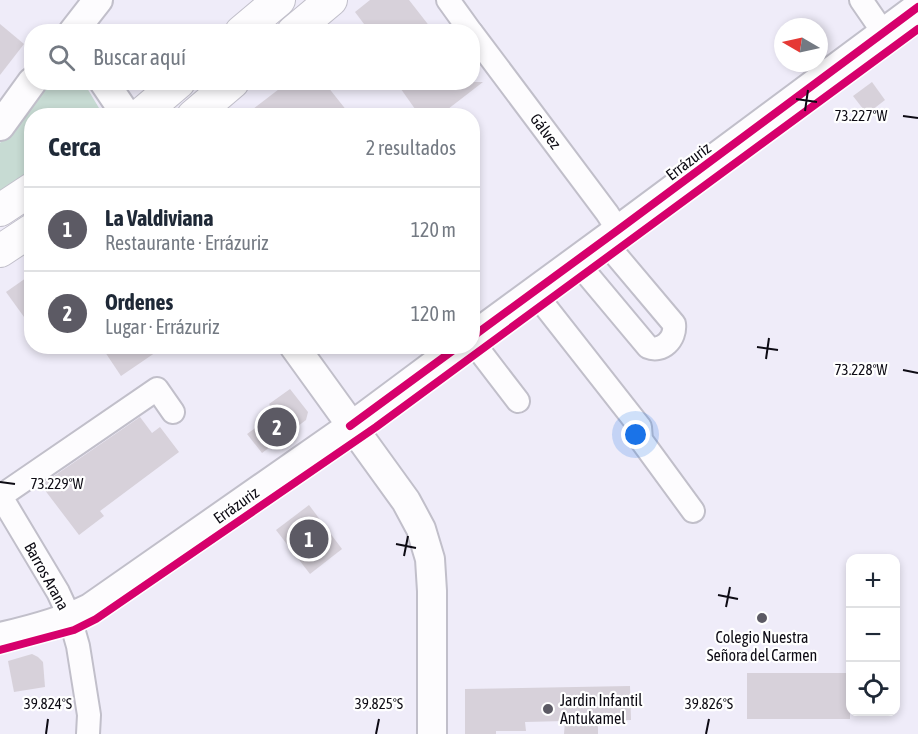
<!DOCTYPE html>
<html lang="es">
<head>
<meta charset="utf-8">
<style>
	:root { --surface:#fff; --page:#f6f6f7; --text:#1f2937; --muted:#747a83; --line:#e0e1e3; --accent:#5c5a64 }
	body { margin:0; font-family:"Asap Condensed",sans-serif; background:var(--page); color:var(--text) }
	.controls { position:absolute; right:18px; bottom:18px; display:grid; overflow:hidden; border-radius:12px; box-shadow:0 3px 9px #0003 }
	.controls button { width:54px; height:54px; display:grid; place-items:center; padding:0; border:0; border-bottom:2px solid var(--line); background:var(--surface); color:var(--text); font:30px sans-serif }
	.compass { position:absolute; left:774px; top:18px; width:54px; height:54px; border-radius:50%; background:var(--surface); box-shadow:0 3px 9px #0003; rotate:279deg }
	.you { position:absolute; left:636px; top:435px; width:21px; height:21px; margin:-15px; border:4px solid #fff; border-radius:50%; background:#1a73e8; box-shadow:0 0 0 9px #1a73e833 }
	.badge { display:grid; place-items:center; width:39px; height:39px; border-radius:50%; background:var(--accent); color:#fff; font-size:20px; font-weight:700 }
	.pin { position:absolute; translate:-50% -50%; border:3px solid #fff; box-shadow:0 2px 6px #0006 }
	.list { margin:0; padding:0; list-style:none }
	h2 { display:flex; justify-content:space-between; align-items:center; height:78px; margin:0; padding:0 24px; font-size:26px }
	h2 small { font-size:20px; font-weight:400; color:var(--muted) }
	.list li { display:grid; grid-template-columns:39px 1fr auto; gap:18px; align-items:center; box-sizing:border-box; height:84px; padding:0 24px; border-top:2px solid var(--line) }
	.list b { display:block; font-size:22px; white-space:nowrap }
	.list p { margin:0; font-size:20px; white-space:nowrap; color:var(--muted) }
	.list em { font-size:20px; font-style:normal; color:var(--muted) }
	.icon { flex:none; width:33px; height:33px; fill:none; stroke:currentColor; stroke-width:2; stroke-linecap:round; stroke-linejoin:round }
	.map { position:relative; flex:none; width:918px; height:734px; overflow:hidden }
	.search { position:absolute; background:var(--surface); box-shadow:0 3px 9px #0003; left:24px; top:24px; width:456px; height:66px; display:flex; align-items:center; gap:15px; box-sizing:border-box; padding:0 21px; border-radius:24px; color:var(--muted); font-size:22px }
	.panel { position:absolute; background:var(--surface); box-shadow:0 3px 9px #0003; left:24px; top:108px; width:456px; height:246px; border-radius:24px }
	.map>svg:first-child { display:block }
	.green { fill:#c7dbd3 }
	.building { fill:#d7d1da }
	.lines { fill:none; stroke-linecap:round; stroke-linejoin:round }
	.minor-casing { stroke:#c1bfca; stroke-width:26 }
	.major-casing { stroke:#c1bfca; stroke-width:32 }
	.highway-casing { stroke:#c1bfca; stroke-width:34 }
	.minor { stroke:#fdfcfe; stroke-width:22 }
	.major { stroke:#fdfcfe; stroke-width:28 }
	.highway { stroke:#fdfcfe; stroke-width:32 }
	.cycleway-casing { stroke:#fff; stroke-width:11 }
	.cycleway { stroke:#d6006c; stroke-width:8 }
	.ticks { fill:none; stroke:#0d0b14; stroke-width:2 }
	.poi-dot { fill:#5c5a64; stroke:#fff; stroke-width:2 }
	.labels { text-anchor:middle; stroke-width:4.5; stroke-linejoin:round; paint-order:stroke }
	.street-label { font-size:16px; fill:#0d0b14; stroke:#fff }
	.poi-label { font-size:16px; fill:#0d0b14; stroke:#fff }
	.ticks-label { font-size:15px; text-anchor:middle; fill:#0d0b14; stroke:#fff; stroke-width:4.5; stroke-linejoin:round; paint-order:stroke }
</style>
</head>
<body>
<div class="map">
<svg width="918" height="734" viewBox="0 0 918 734">
	<rect width="100%" height="100%" fill="#efecf9"/>
	<!-- green -->
	<path class="green" d="M46,83h38l18,30v3h-70l-1,56 -31,23v-52z"/>
	<!-- building -->
	<g class="building">
		<path d="M370,0h39l25,32h-64l-15,-20z"/>
		<path d="M0,24l24,20 -24,31z"/>
		<path d="M284,82h40l27,34h-107l39,-30z"/>
		<path d="M396,82h87l-44,34h-19z"/>
		<path d="M872,82l13,18 -18,14 -14,-18z"/>
		<path d="M26,278l6,9v41l-26,-36z"/>
		<path d="M101,346h64l-44,30z"/>
		<path d="M290,389l18,23 -2,8 -44,33 -15,-19 29,-21 -7,-9z"/>
		<path d="M140,417l12,16 8,-6 19,25 -79,59 4,5 -25,19 -38,-50z"/>
		<path d="M309,505l33,44 -32,25 -34,-44z"/>
		<path d="M32,654l6,3 5,5 2,25 -31,5 -6,-31z"/>
		<rect x="747" y="673" width="103" height="46"/>
		<path d="M630,686l1,34 -33,1v13h-34l1,-13 -40,1 1,9h-30v3h-31v-45z"/>
	</g>
	<g class="lines">
		<defs>
			<g id="minor">
				<path d="M448,0l23,32"/>
				<path d="M861,0l22,32"/>
				<path d="M472,33l135,180 11,17"/>
				<path d="M576,261l72,86c14,6 28,-8 26,-23l-70,-83"/>
				<path d="M534,292l106,135 1,13 52,71"/>
				<path d="M472,341l46,60"/>
				<path d="M0,495l58,97 12,26 8,28 11,69 -1,19"/>
				<path d="M1,496l156,-107 16,23"/>
			</g>
			<g id="major">
				<path d="M73,32l25,-32"/>
				<path d="M104,82l23,34"/>
				<path d="M0,126l32,-44"/>
				<path d="M472,337l146,-107 300,-223"/>
				<path d="M294,346l112,155 15,28 9,30 2,32v143"/>
				<path d="M0,637c31,-7 62,-15 90,-29l275,-192 94,-70"/>
			</g>
			<g id="highway">
				<path d="M241,32l38,-32"/>
				<path d="M293,32l38,-32"/>
				<path d="M139,116l40,-34"/>
				<path d="M193,116l40,-34"/>
				<path d="M0,210l32,-21"/>
				<path d="M0,251l32,-21"/>
			</g>
		</defs>
		<!-- minor casing -->
		<use href="#minor" class="minor-casing"/>
		<!-- major casing -->
		<use href="#major" class="major-casing"/>
		<!-- highway casing -->
		<use href="#highway" class="highway-casing"/>
		<!-- minor -->
		<use href="#minor" class="minor"/>
		<!-- major -->
		<use href="#major" class="major"/>
		<!-- highway -->
		<use href="#highway" class="highway"/>
		<defs>
			<g id="cycleway">
				<path d="M472,337l146,-107 300,-223"/>
				<path d="M350,426l109,-80"/>
				<path d="M0,650l74,-20 22,-11 280,-192 542,-398"/>
			</g>
		</defs>
		<!-- cycleway casing -->
		<use href="#cycleway" class="cycleway-casing"/>
		<!-- cycleway -->
		<use href="#cycleway" class="cycleway"/>
	</g>
	<!-- ticks -->
	<path class="ticks" d="M796,99l21,3M805,111l3,-21M903,116l15,2M757,347l21,3M766,359l3,-21M903,370l15,3M0,482l15,2M396,544l20,4M404,556l4,-20M718,595l20,4M726,607l4,-20M46,734l2,-15M376,734l3,-15M706,734l3,-15"/>
	<!-- markers -->
	<g class="poi-dot">
		<circle cx="762" cy="618" r="6"/>
		<circle cx="548" cy="709" r="6"/>
	</g>
	<g class="labels">
		<!-- street labels -->
		<g class="street-label">
			<text transform="translate(546 131) rotate(53)" y="6">Gálvez</text>
			<text transform="translate(688 161) rotate(-37)" y="6">Errázuriz</text>
			<text transform="translate(236 505) rotate(-35)" y="6">Errázuriz</text>
			<text transform="translate(47 576) rotate(61)" y="6">Barros Arana</text>
		</g>
		<!-- poi labels -->
		<g class="poi-label">
			<text x="762" y="643">Colegio Nuestra<tspan x="762" dy="18">Señora del Carmen</tspan></text>
			<text x="560" y="706" text-anchor="start">Jardin Infantil<tspan x="560" dy="18">Antukamel</tspan></text>
		</g>
	</g>
	<g class="ticks-label">
		<text x="861" y="121">73.227°W</text>
		<text x="861" y="375">73.228°W</text>
		<text x="57" y="489">73.229°W</text>
		<text x="48" y="709">39.824°S</text>
		<text x="379" y="709">39.825°S</text>
		<text x="709" y="709">39.826°S</text>
	</g>
</svg>
<div class="controls">
<button>+</button>
<button>−</button>
<button><svg class="icon" aria-label="locate" viewBox="0 0 24 24"><circle cx="12" cy="12" r="6"/><path d="M12 2v4M12 18v4M2 12h4M18 12h4"/></svg></button>
</div>
<svg class="compass" viewBox="-18 -18 36 36"><path d="M0-13l5 13h-10z" fill="#e53935"/><path d="M0 13l5-13h-10z" fill="#747a83"/></svg>
<div class="you"></div>
<div class="pin badge" style="left:309px;top:539px">1</div>
<div class="pin badge" style="left:277px;top:427px">2</div>
<div class="search"><svg class="icon" aria-label="search" viewBox="0 0 24 24"><circle cx="10" cy="10" r="6"/><path d="M15 15l6 6"/></svg>Buscar aquí</div>
<section class="panel">
<h2>Cerca<small>2 resultados</small></h2>
<ul class="list">
<li><span class="badge">1</span><div><b>La Valdiviana</b><p>Restaurante · Errázuriz</p></div><em>120 m</em></li>
<li><span class="badge">2</span><div><b>Ordenes</b><p>Lugar · Errázuriz</p></div><em>120 m</em></li>
</ul>
</section>
</div>
</body>
</html>
